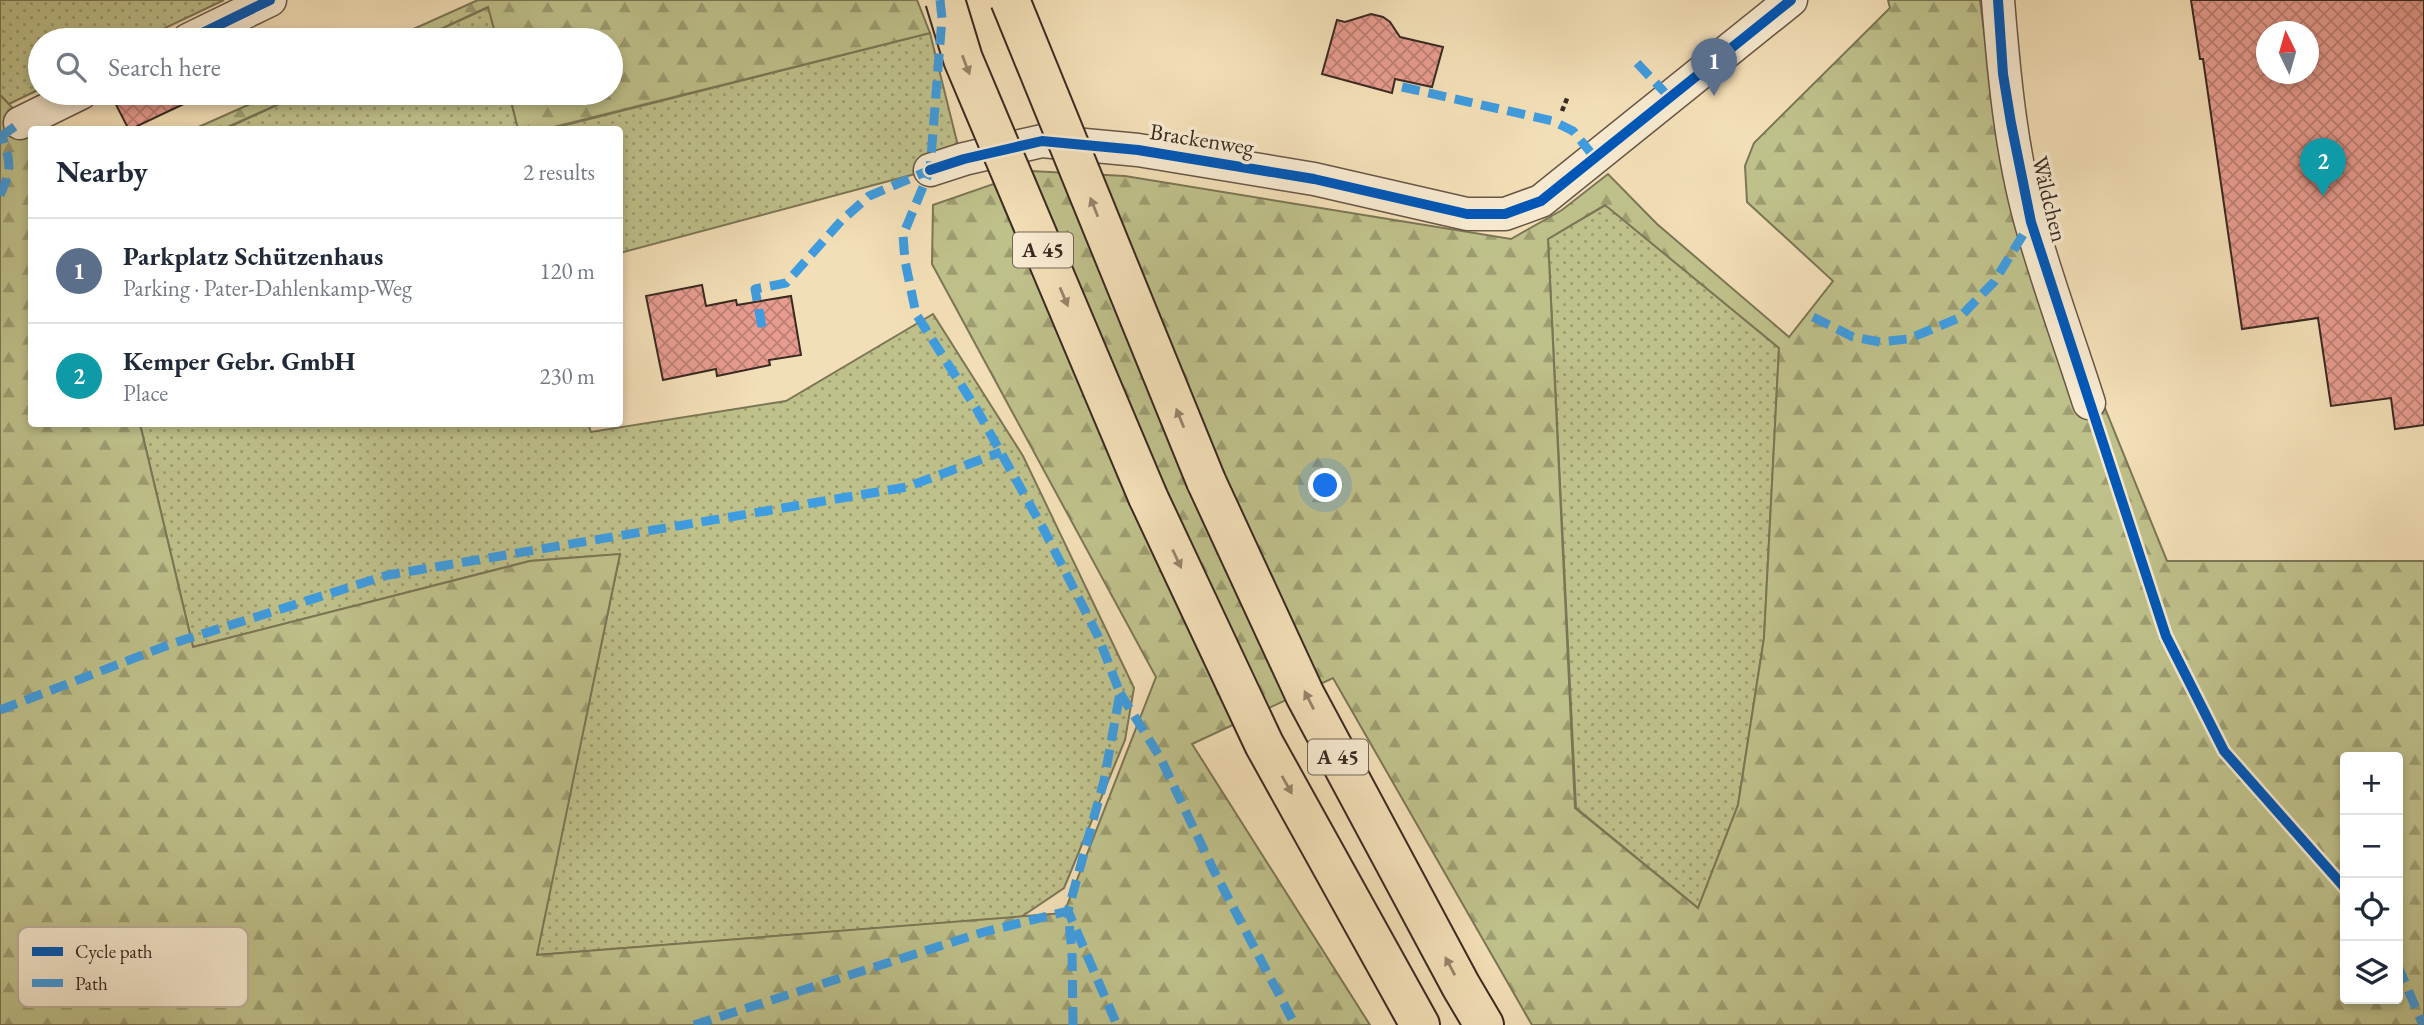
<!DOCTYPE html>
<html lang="en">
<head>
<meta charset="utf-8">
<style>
	:root { --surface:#fff; --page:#f6f6f7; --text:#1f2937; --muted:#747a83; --line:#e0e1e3; --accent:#8f2418 }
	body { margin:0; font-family:"EB Garamond",serif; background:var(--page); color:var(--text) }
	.controls { position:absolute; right:21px; bottom:21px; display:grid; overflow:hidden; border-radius:7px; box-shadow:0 4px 10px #0003 }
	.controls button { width:63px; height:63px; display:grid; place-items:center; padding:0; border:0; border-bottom:2px solid var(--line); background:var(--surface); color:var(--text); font:35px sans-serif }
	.compass { position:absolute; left:2256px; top:21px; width:63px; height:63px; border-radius:50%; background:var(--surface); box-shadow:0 4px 10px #0003; rotate:355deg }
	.you { position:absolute; left:1326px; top:486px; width:24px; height:24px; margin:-18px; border:5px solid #fff; border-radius:50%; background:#1a73e8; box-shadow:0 0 0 10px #1a73e833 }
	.badge { display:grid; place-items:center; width:46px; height:46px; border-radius:50%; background:var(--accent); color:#fff; font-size:23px; font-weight:700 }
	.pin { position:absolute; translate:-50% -58px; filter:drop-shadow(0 2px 4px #0008) }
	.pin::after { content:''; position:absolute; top:37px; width:24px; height:21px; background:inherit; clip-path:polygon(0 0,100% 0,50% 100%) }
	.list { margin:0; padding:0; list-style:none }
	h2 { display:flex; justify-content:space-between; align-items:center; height:91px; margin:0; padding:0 28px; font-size:30px }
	h2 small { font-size:23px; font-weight:400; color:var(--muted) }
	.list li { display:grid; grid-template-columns:46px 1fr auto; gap:21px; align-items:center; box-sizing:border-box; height:105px; padding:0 28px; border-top:2px solid var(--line) }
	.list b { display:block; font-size:26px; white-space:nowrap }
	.list p { margin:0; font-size:23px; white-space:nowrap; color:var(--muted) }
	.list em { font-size:23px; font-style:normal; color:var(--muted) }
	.icon { flex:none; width:38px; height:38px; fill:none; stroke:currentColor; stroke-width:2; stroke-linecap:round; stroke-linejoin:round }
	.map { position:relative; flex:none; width:2424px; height:1025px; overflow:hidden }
	.search { position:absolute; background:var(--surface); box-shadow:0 4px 10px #0003; left:28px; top:28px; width:595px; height:77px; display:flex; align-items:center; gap:18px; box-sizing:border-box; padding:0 24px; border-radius:38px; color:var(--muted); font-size:26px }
	.panel { position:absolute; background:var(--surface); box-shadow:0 4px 10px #0003; left:28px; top:126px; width:595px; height:301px; border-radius:7px }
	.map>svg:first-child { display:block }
	.grass { fill:url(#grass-dots); stroke:#7c7656; stroke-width:2 }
	.forest { fill:url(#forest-firs); stroke:#7c7656; stroke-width:2; fill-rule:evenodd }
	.building { fill:url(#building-cross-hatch); stroke:#392a22; stroke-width:2; fill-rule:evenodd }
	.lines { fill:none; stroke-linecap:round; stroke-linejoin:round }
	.minor-casing { stroke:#685747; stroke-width:35 }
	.highway-casing { stroke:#392a22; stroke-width:42 }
	.path { stroke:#392a22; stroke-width:4.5; stroke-dasharray:5 3.5; stroke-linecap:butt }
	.minor { stroke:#f7ead0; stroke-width:32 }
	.highway { stroke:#f3dfb7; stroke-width:38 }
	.highway-bridge-casing { stroke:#392a22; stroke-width:42; stroke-linecap:butt }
	.highway-bridge { stroke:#f3dfb7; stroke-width:38 }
	.quiet { stroke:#3e9ce0; stroke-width:9; stroke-dasharray:18 9; stroke-linecap:butt }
	.cycleway-casing { stroke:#f7ead0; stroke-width:15 }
	.cycleway { stroke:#0057b8; stroke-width:10 }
	.oneway { fill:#96846c }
	.labels { text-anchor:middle; stroke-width:7; stroke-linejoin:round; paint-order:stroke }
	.shield { fill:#f7ead0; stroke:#726456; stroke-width:2 }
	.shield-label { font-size:21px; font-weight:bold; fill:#392a22 }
	.street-label { font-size:23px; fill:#392a22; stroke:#f7ead0 }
	.key { fill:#f7ead0; stroke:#beb09c; stroke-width:2 }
	.key-label { font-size:19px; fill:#392a22 }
</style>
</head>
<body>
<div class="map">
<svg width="2424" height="1025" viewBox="0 0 2424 1025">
	<defs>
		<pattern id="grass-dots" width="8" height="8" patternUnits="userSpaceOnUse" patternTransform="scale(1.75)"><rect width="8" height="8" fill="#bfc18b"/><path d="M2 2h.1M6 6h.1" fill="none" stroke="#9c9d71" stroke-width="1.8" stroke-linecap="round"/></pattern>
		<pattern id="forest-firs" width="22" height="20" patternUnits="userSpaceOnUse" patternTransform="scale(1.75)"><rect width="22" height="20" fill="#bfc18b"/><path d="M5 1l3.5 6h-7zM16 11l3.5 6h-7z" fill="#9c9d71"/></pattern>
		<pattern id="building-cross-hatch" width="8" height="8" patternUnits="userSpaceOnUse" patternTransform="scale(1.75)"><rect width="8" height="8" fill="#e79c8f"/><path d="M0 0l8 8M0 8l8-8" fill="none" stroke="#bc7f74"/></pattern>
	</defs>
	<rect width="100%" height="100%" fill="#f3dfb7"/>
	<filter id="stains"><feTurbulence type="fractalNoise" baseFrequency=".00286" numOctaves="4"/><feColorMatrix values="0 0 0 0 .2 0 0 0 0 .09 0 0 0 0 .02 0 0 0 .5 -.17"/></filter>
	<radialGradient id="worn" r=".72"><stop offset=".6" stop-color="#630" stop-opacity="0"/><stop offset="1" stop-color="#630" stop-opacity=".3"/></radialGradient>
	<!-- grass -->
	<g class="grass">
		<path d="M0,0h224l-84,40h-100v49l-31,15 -9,-9z"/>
		<path d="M489,7l8,33h-80z"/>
		<path d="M930,33l30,121 -30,16 -310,83v-123h-74z"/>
		<path d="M303,93h206l9,36 -295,1z"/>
		<path d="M1606,205l173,143 -15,290 -26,167 -40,103 -122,-100 -28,-569z"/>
		<path d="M933,314l90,142 111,232 -9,52 -61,148 -43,29 -485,38 84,-401 -90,7 -337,86 -53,-223h448l3,8 195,-31z"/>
	</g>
	<!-- forest -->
	<g class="forest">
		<path d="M478,0h439l13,33 -384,96h-28l-9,-36h102v-53h-114l-9,-33 -71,33h-28z"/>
		<path d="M1888,0h92l19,147 168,414h257v464h-892l-199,-347 -141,66 178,281h-1370v-930l33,34 -1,1v294h108l53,223 337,-86 90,-7 -83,401 527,-42 92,-236 -224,-413 1,-59 98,-34 94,5 386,63 51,-29 46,-36 49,50 132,113 44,-56 -86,-79 -2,-36 9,-23 136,-135zM1605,205l174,143 -15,290 -26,167 -40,103 -123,-100 -27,-569zM2345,757h53v242h-53z"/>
		<path d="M275,93h28l-80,36h-29z"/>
	</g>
	<!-- building -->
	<g class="building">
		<path d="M2191,0h233v425l-29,4 -4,-31 -60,8 -13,-88 -76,11 -39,-270h-3zM2266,32h42v42h-42z"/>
		<path d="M1371,14l12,3 7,5 10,15 43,10 -11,40 -37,-8 -3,14 -70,-19 15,-54 8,2z"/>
		<path d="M110,93h97l-78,37z"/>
		<path d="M702,285l4,21 30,-6 1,5 54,-9 10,59 -32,5 1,5 -53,11 -1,-7 -53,11 -17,-84z"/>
	</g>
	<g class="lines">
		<defs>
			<g id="minor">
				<path d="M1998,0c6,75 13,151 33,223 17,61 39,120 58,180"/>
				<path d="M188,40l82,-40"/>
				<path d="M20,123l61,-30"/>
				<path d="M930,170l34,-11 78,-18 96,9 176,29 153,35h38l36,-13 250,-201"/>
			</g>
			<g id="highway">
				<path d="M1206,481l99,214 156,291 23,39"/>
				<path d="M1148,497l116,247 156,281"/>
			</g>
		</defs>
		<!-- minor casing -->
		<use href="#minor" class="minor-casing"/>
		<!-- highway casing -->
		<use href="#highway" class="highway-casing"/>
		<!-- path -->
		<path class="path" d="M1562,111l6,-15"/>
		<!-- minor -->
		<use href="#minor" class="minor"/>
		<!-- highway -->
		<use href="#highway" class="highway"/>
		<defs>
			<g id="highway-bridge">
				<path d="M945,0l18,59 185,438"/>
				<path d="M1010,0l196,481"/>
			</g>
		</defs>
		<!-- highway-bridge casing -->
		<use href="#highway-bridge" class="highway-bridge-casing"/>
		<!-- highway-bridge -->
		<use href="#highway-bridge" class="highway-bridge"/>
		<!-- quiet -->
		<g class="quiet">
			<path d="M1637,63l33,35"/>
			<path d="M1402,87l151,34 20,10 22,27"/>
			<path d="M0,137l20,-14"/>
			<path d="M0,195c12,-25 11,-33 2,-59"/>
			<path d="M1813,317l40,20 27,5 28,-3 51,-21 35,-36 37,-60"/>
			<path d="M762,327l-7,-38 31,-6 56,-63 27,-24 61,-26"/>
			<path d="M1120,693l40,64 53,112 82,156"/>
			<path d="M0,710l171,-66 217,-69 519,-88 94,-35"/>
			<path d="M2398,966l25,59"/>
			<path d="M694,1025l290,-93 84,-21 36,-130 16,-88 -22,-57 -54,-106 -68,-122 -60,-94 -11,-53 -2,-26 27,-65 12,-152 -2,-18"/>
			<path d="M1073,1025l-1,-72 -4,-42 49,114"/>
		</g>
		<defs>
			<g id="cycleway">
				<path d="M1998,0l5,74 8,49 20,99 135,414 58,115 121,137"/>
				<path d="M188,40l82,-40"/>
				<path d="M930,170l34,-11 78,-18 96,9 176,29 153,35h38l36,-13 250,-201"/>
			</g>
		</defs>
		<!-- cycleway casing -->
		<use href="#cycleway" class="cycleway-casing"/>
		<!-- cycleway -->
		<use href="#cycleway" class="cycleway"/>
	</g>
	<!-- one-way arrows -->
	<defs><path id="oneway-solid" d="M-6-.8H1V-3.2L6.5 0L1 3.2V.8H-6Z" transform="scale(1.75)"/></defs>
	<g class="oneway">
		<use href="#oneway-solid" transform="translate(966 65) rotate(69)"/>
		<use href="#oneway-solid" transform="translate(1094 207) rotate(-112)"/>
		<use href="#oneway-solid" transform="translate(1064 297) rotate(67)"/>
		<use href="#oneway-solid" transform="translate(1180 418) rotate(-112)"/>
		<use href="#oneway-solid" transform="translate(1177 559) rotate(65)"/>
		<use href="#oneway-solid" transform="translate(1309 700) rotate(-117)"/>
		<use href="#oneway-solid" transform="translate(1287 785) rotate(61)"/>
		<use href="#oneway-solid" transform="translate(1450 966) rotate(-118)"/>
	</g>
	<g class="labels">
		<!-- shield labels -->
		<g class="shield">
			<rect x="1013" y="232.5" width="60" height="35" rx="5"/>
			<rect x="1308" y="739.5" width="60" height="35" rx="5"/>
		</g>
		<g class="shield-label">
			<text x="1043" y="257">A 45</text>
			<text x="1338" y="764">A 45</text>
		</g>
		<!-- street labels -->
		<g class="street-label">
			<text transform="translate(1202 139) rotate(9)" y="8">Brackenweg</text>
			<text transform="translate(2050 199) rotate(76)" y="8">Wäldchen</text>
		</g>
	</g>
	<!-- legend -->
	<rect x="18" y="927" width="230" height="80" rx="10" class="key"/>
	<rect x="32" y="947" width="31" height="9" fill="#0057b8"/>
	<rect x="32" y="979" width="31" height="8" fill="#3e9ce0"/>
	<g class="key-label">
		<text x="75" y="958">Cycle path</text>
		<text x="75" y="990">Path</text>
	</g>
	<rect width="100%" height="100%" filter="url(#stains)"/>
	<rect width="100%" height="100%" fill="url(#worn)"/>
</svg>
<div class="controls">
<button>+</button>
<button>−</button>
<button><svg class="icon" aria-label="locate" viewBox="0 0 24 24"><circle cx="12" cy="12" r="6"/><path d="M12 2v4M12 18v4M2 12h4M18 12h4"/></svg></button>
<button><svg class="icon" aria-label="layers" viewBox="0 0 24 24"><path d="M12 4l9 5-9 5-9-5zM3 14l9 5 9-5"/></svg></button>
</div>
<svg class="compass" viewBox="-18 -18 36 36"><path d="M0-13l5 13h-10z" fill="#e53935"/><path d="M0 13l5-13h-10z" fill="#747a83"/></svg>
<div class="you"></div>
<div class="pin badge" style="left:1714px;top:96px;background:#5c6f8a">1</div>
<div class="pin badge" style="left:2323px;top:196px;background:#0f9aa8">2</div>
<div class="search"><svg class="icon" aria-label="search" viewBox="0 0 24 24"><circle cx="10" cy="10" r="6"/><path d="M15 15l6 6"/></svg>Search here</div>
<section class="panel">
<h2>Nearby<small>2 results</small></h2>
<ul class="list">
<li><span class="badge" style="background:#5c6f8a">1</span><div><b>Parkplatz Schützenhaus</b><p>Parking · Pater-Dahlenkamp-Weg</p></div><em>120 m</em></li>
<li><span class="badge" style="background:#0f9aa8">2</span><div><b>Kemper Gebr. GmbH</b><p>Place</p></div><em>230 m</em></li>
</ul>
</section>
</div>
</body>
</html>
